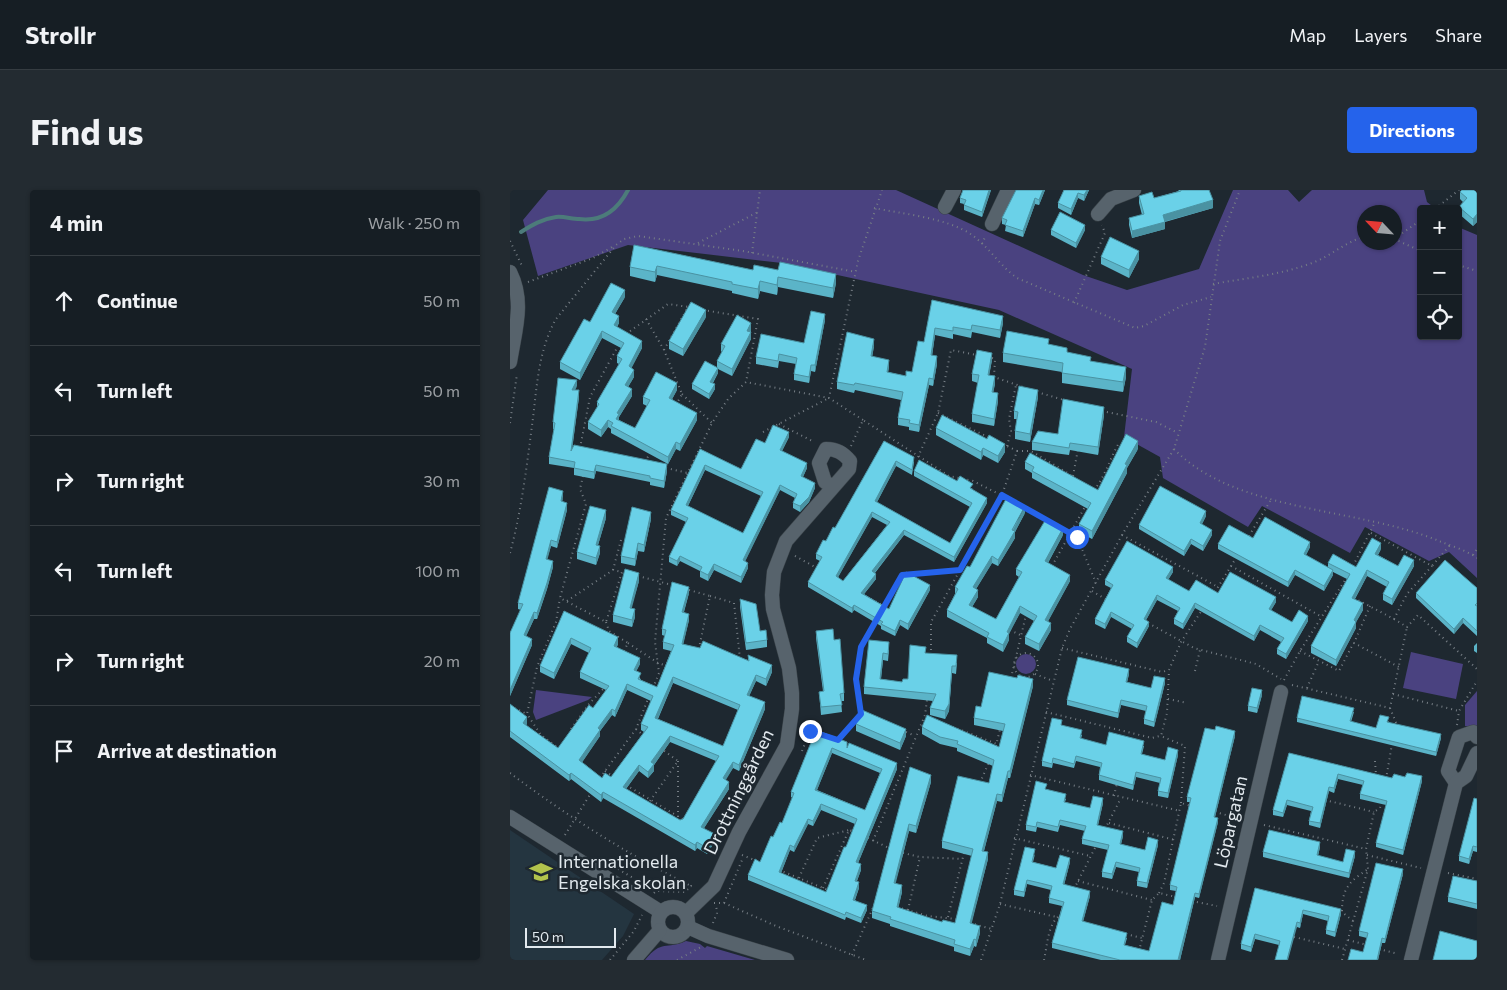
<!DOCTYPE html>
<html lang="en">
<head>
<meta charset="utf-8">
<style>
	:root { --surface:#161e24; --page:#232b31; --text:#f1f3f6; --muted:#9ea2a6; --line:#353c41; --accent:#2563eb }
	body { margin:0; font-family:Commissioner,sans-serif; background:var(--page); color:var(--text) }
	.controls { position:absolute; right:15px; top:15px; display:grid; overflow:hidden; border-radius:5px; box-shadow:0 1px 4px #0004 }
	.controls button { width:45px; height:45px; display:grid; place-items:center; padding:0; border:0; border-bottom:1px solid var(--line); background:var(--surface); color:var(--text); font:25px sans-serif }
	.compass { position:absolute; left:847px; top:15px; width:45px; height:45px; border-radius:50%; background:var(--surface); box-shadow:0 1px 4px #0004; rotate:296deg }
	.scale { position:absolute; left:15px; bottom:12px; width:91px; box-sizing:border-box; padding-left:5px; border:2px solid #e2e9ee; border-top:0; font-size:14px; line-height:18px; white-space:nowrap; color:#e2e9ee; -webkit-text-stroke:4px #1e2830; paint-order:stroke }
	.stop { position:absolute; width:15px; height:15px; margin:-11px; border:4px solid #2563eb; border-radius:50%; background:#fff }
	.stop.end { background:#2563eb; border-color:#fff; box-shadow:0 1px 5px #0008 }
	.list { margin:0; padding:0; list-style:none }
	h2 { display:flex; justify-content:space-between; align-items:center; height:65px; margin:0; padding:0 20px; font-size:21px }
	h2 small { font-size:16px; font-weight:400; color:var(--muted) }
	.list li { display:grid; grid-template-columns:32px 1fr auto; gap:15px; align-items:center; box-sizing:border-box; height:90px; padding:0 20px; border-top:1px solid var(--line) }
	.list b { display:block; font-size:19px; white-space:nowrap }
	.list em { font-size:16px; font-style:normal; color:var(--muted) }
	.icon { flex:none; width:28px; height:28px; fill:none; stroke:currentColor; stroke-width:2; stroke-linecap:round; stroke-linejoin:round }
	.map { position:relative; flex:none; width:967px; height:770px; overflow:hidden; border-radius:5px }
	header { display:flex; align-items:center; gap:30px; box-sizing:border-box; height:70px; padding:0 25px; background:var(--surface); border-bottom:1px solid var(--line) }
	header strong { font-size:24px }
	nav { display:flex; gap:28px; margin-inline-start:auto; font-size:18px }
	.intro { display:flex; align-items:center; justify-content:space-between; box-sizing:border-box; height:120px; padding:0 30px }
	h1 { margin:0; font-size:35px }
	.button { padding:12px 22px; border-radius:5px; background:var(--accent); color:#fff; font-size:18px; font-weight:700 }
	main { display:flex; gap:30px; padding:0 30px }
	aside { flex:1; background:var(--surface); border-radius:5px; box-shadow:0 1px 4px #0004 }
	.map>svg:first-child { display:block }
	.built { fill:#243540 }
	.green { fill:#4a4280; fill-rule:evenodd }
	.forest { fill:#49417e }
	.lines { fill:none; stroke-linecap:round; stroke-linejoin:round }
	.stream { stroke:#4c7b7a; stroke-width:4 }
	.minor-casing { stroke:#3c454b; stroke-width:15 }
	.tertiary-casing { stroke:#3c454b; stroke-width:15 }
	.path { stroke:#767e85; stroke-width:2; stroke-dasharray:1 4; stroke-linecap:butt }
	.minor { stroke:#57636c; stroke-width:14 }
	.tertiary { stroke:#57636c; stroke-width:14 }
	.wall { fill:#5bb4c8; fill-rule:evenodd }
	.shaded-wall { fill:#4a92a2 }
	.building { fill:#6ad1e8; stroke:#4a92a2; fill-rule:evenodd }
	.route { stroke:#2563eb; stroke-width:6 }
	.labels { text-anchor:middle; stroke-width:5; stroke-linejoin:round; paint-order:stroke }
	.street-label { font-size:18px; fill:#e2e9ee; stroke:#1e2830 }
	.poi-label { font-size:18px; fill:#e2e9ee; stroke:#1e2830; text-anchor:start }
</style>
</head>
<body>
<header>
<strong>Strollr</strong>
<nav><a>Map</a><a>Layers</a><a>Share</a></nav>
</header>
<div class="intro"><h1>Find us</h1><a class="button">Directions</a></div>
<main>
<aside>
<h2>4 min<small>Walk · 250 m</small></h2>
<ul class="list">
<li><svg class="icon" aria-label="ahead" viewBox="0 0 24 24"><path d="M12 20V5M6 11l6-6 6 6"/></svg><div><b>Continue</b></div><em>50 m</em></li>
<li><svg class="icon" aria-label="left" viewBox="0 0 24 24"><path d="M17 20v-9H6M10 6l-5 5 5 5"/></svg><div><b>Turn left</b></div><em>50 m</em></li>
<li><svg class="icon" aria-label="right" viewBox="0 0 24 24"><path d="M7 20v-9h11M14 6l5 5-5 5"/></svg><div><b>Turn right</b></div><em>30 m</em></li>
<li><svg class="icon" aria-label="left" viewBox="0 0 24 24"><path d="M17 20v-9H6M10 6l-5 5 5 5"/></svg><div><b>Turn left</b></div><em>100 m</em></li>
<li><svg class="icon" aria-label="right" viewBox="0 0 24 24"><path d="M7 20v-9h11M14 6l5 5-5 5"/></svg><div><b>Turn right</b></div><em>20 m</em></li>
<li><svg class="icon" aria-label="arrive" viewBox="0 0 24 24"><path d="M6 21V4h12l-3 4 3 4H6"/></svg><div><b>Arrive at destination</b></div></li>
</ul>
</aside>
<div class="map">
<svg width="967" height="770" viewBox="0 0 967 770">
	<rect width="100%" height="100%" fill="#1e2830"/>
	<!-- built -->
	<path class="built" d="M0,640l124,84 -11,22 -21,24h-92z"/>
	<!-- green -->
	<g class="green">
		<path d="M38,0h348l187,85 44,15 72,-21 34,-79h55l11,12 13,-12h112l3,12 9,7h-15v127h37v-109l19,8v343l-28,-26 -20,9 -64,-34 -15,26 -88,-47 -14,21 -85,-49 -3,-21 -36,-20 8,-68 -133,-59 -217,-47 -154,-18 -90,31 -15,-56zM854,22h30v30h-30z"/>
		<path d="M901,462l52,12 -7,35 -53,-11z"/>
		<path d="M26,500l56,7 -4,3 -52,20 -3,-8z"/>
		<path d="M967,501v37l-12,-2v-21z"/>
		<path d="M176,751l14,3 5,4 2,-2 48,14h-110c17,-21 21,-10 41,-19z"/>
	</g>
	<!-- forest -->
	<circle class="forest" cx="516" cy="474" r="10"/>
	<g class="lines">
		<!-- stream -->
		<path class="stream" d="M11,42c11,-7 21,-13 35,-15 7,-1 16,2 23,2 23,3 39,-10 49,-29"/>
		<defs>
			<g id="minor">
				<path d="M435,17l9,-17"/>
				<path d="M588,24l13,-15 23,-9"/>
				<path d="M482,34l16,-34"/>
				<path d="M0,82c15,30 5,58 0,90"/>
				<path d="M946,593l-8,-12 11,-34 14,-5 4,5"/>
				<path d="M0,627l151,95"/>
				<path d="M176,723l28,-27 25,-54 48,-87 5,-36v-16l-3,-25 -16,-59 -1,-14 2,-23 12,-31 63,-72 1,-8c-7,-8 -13,-12 -24,-12l-7,14 6,19 7,4"/>
				<path d="M708,770l63,-268"/>
				<path d="M901,770l45,-177 10,-7 11,-23"/>
			</g>
			<g id="tertiary">
				<circle cx="163" cy="732" r="15"/>
				<path d="M178,737l20,9 79,24"/>
				<path d="M124,770l26,-30"/>
			</g>
		</defs>
		<!-- minor casing -->
		<use href="#minor" class="minor-casing"/>
		<!-- tertiary casing -->
		<use href="#tertiary" class="tertiary-casing"/>
		<!-- path -->
		<g class="path">
			<path d="M364,18c29,6 74,10 98,27 17,12 28,31 45,43l118,50 9,-2 39,-21 28,-8"/>
			<path d="M925,19l24,-19"/>
			<path d="M884,49l27,-19"/>
			<path d="M884,49l27,12"/>
			<path d="M0,51l12,25"/>
			<path d="M188,53l60,-31"/>
			<path d="M472,54l4,-9"/>
			<path d="M242,63l8,-63"/>
			<path d="M948,75l19,6"/>
			<path d="M18,92l65,-24 21,-12"/>
			<path d="M703,94c33,-6 67,-9 99,-21 19,-7 33,-21 52,-26"/>
			<path d="M564,113l31,-70 -3,-8"/>
			<path d="M193,120l55,9 -12,63"/>
			<path d="M136,129l18,31 18,44 -6,11"/>
			<path d="M116,144l42,-30 21,3"/>
			<path d="M154,160l24,-43"/>
			<path d="M482,168l3,1 -1,18 32,11"/>
			<path d="M527,202l27,8"/>
			<path d="M172,204l30,29"/>
			<path d="M592,221l54,11 22,11"/>
			<path d="M428,223l52,25"/>
			<path d="M353,230l-34,-22 29,-137 24,-71"/>
			<path d="M0,233l7,-49"/>
			<path d="M269,234l35,18"/>
			<path d="M253,242l66,-34"/>
			<path d="M493,254l14,7"/>
			<path d="M341,256l12,-26 86,56 24,5 34,17"/>
			<path d="M497,256l4,-15 -2,-12 7,-34"/>
			<path d="M70,258l10,-51 28,-51"/>
			<path d="M664,259c62,64 184,58 265,92 12,5 27,9 38,17"/>
			<path d="M408,267l20,-44 13,-63 26,5"/>
			<path d="M135,272l5,-9"/>
			<path d="M156,278l22,5"/>
			<path d="M73,286l-3,13 6,15 -26,94 46,24 16,-50 4,1"/>
			<path d="M563,286l5,-27"/>
			<path d="M584,300c11,-13 16,-32 25,-47"/>
			<path d="M514,317l53,30 19,46"/>
			<path d="M861,343l61,33 18,-21"/>
			<path d="M612,345l96,52"/>
			<path d="M739,346l23,-38"/>
			<path d="M0,363c12,-44 17,-90 23,-135 4,-34 6,-69 23,-99l60,-74 8,-6 14,-3 105,15 113,21"/>
			<path d="M963,365l4,-6"/>
			<path d="M285,366l22,12"/>
			<path d="M542,376l34,-61"/>
			<path d="M721,376l91,51"/>
			<path d="M843,376l22,-44"/>
			<path d="M103,380l8,-30"/>
			<path d="M128,386l34,9"/>
			<path d="M179,400l21,6 -11,52"/>
			<path d="M582,401l15,9"/>
			<path d="M705,402l21,-34"/>
			<path d="M200,406l24,7 6,56"/>
			<path d="M844,408l40,21 13,-25 25,-28"/>
			<path d="M361,409l13,7"/>
			<path d="M57,411l46,-31 9,2"/>
			<path d="M860,416l-16,37 45,24"/>
			<path d="M374,417l18,-32 58,-5"/>
			<path d="M884,429l13,8 11,-12 59,54"/>
			<path d="M96,432l3,9 19,12 -4,8"/>
			<path d="M638,433l46,25 62,16 25,15"/>
			<path d="M500,440l10,5"/>
			<path d="M118,453l30,20 9,3"/>
			<path d="M552,458l100,24 7,-2"/>
			<path d="M790,461l39,20 14,-27"/>
			<circle cx="516" cy="475" r="12"/>
			<path d="M421,465v-33l71,-127 15,-44h14l40,24"/>
			<path d="M685,481l5,-21"/>
			<path d="M525,484l18,7"/>
			<path d="M501,488l15,-63"/>
			<path d="M774,490l16,-29 47,-74"/>
			<path d="M782,495l98,23 17,-81"/>
			<path d="M143,498l6,-15 -4,-31 11,-124 46,-95 16,-24 18,-17 83,16"/>
			<path d="M797,498l12,-27"/>
			<path d="M883,504l66,17"/>
			<path d="M658,509l19,4"/>
			<path d="M0,516l17,8"/>
			<path d="M880,518l7,17"/>
			<path d="M536,522l106,26 8,-2"/>
			<path d="M352,525l-6,-36 5,-32 14,-25"/>
			<path d="M438,535l49,19"/>
			<path d="M947,535l2,-14 18,-30"/>
			<path d="M61,539l18,-25 15,-16"/>
			<path d="M126,539l7,6"/>
			<path d="M396,542l9,4"/>
			<path d="M327,549l24,-25"/>
			<path d="M486,556l4,-17"/>
			<path d="M50,559l-19,-14 -14,-21 10,-47 19,-45 4,-24"/>
			<path d="M292,561l8,-20 6,2"/>
			<path d="M865,571l1,14"/>
			<path d="M95,581l9,6"/>
			<path d="M0,583c57,43 117,81 181,113"/>
			<path d="M520,585l150,36"/>
			<path d="M90,588l36,-49 12,-30"/>
			<path d="M876,589l6,-35"/>
			<path d="M470,593l9,-21"/>
			<path d="M116,595l58,35"/>
			<path d="M604,606l3,-13"/>
			<path d="M815,610l49,12"/>
			<path d="M140,611l28,-40 -15,-11"/>
			<path d="M671,613l4,-57 -24,-10 6,-23 2,-43 12,-28 21,-32"/>
			<path d="M705,622l22,6"/>
			<path d="M168,627v-56"/>
			<path d="M599,633l66,17"/>
			<path d="M754,635l102,24"/>
			<path d="M595,639l16,-31"/>
			<path d="M203,644l8,6"/>
			<path d="M55,645l26,-42"/>
			<path d="M358,648l21,10"/>
			<path d="M504,648l76,18"/>
			<path d="M363,651l52,-126 2,-15"/>
			<path d="M393,663l17,4 42,2"/>
			<path d="M232,665l15,6"/>
			<path d="M857,665l54,13"/>
			<path d="M108,679l37,22"/>
			<path d="M269,680l49,20"/>
			<path d="M938,683l29,6"/>
			<path d="M289,688l18,-40 32,-8"/>
			<path d="M568,691l74,19"/>
			<path d="M313,698l26,-58 3,1"/>
			<path d="M564,699l22,-43"/>
			<path d="M144,703l2,-2 29,1 6,-6 4,2"/>
			<path d="M649,703l5,-10 17,-80 10,3"/>
			<path d="M682,711l25,5"/>
			<path d="M204,713h10l52,23 90,34"/>
			<path d="M214,713l18,-43"/>
			<path d="M490,714l61,14"/>
			<path d="M387,717l31,9 28,3"/>
			<path d="M398,720l12,-53"/>
			<path d="M438,727l16,-64"/>
			<path d="M843,731l-11,-9c0,-24 7,-30 26,-43"/>
			<path d="M203,733l4,-10 -1,-9"/>
			<path d="M460,733l22,6"/>
			<path d="M616,744l16,4"/>
			<path d="M784,747l51,12"/>
			<path d="M838,750l19,5"/>
			<path d="M869,759l19,5"/>
			<path d="M629,761l13,-51 7,-7 17,4"/>
			<path d="M342,765l24,-54"/>
			<path d="M100,770l24,-29 8,-16"/>
			<path d="M167,770l24,-13"/>
			<path d="M471,770l19,-56 62,-256 8,-19 52,-94 52,-86 31,-102 15,-106 20,-51"/>
			<path d="M534,770c3,-13 4,-39 17,-45"/>
			<path d="M832,770l26,-91 -2,-20 8,-37 6,-4 1,-5"/>
		</g>
		<!-- minor -->
		<use href="#minor" class="minor"/>
		<!-- tertiary -->
		<use href="#tertiary" class="tertiary"/>
	</g>
	<!-- wall -->
	<g class="wall">
		<path d="M453,0h28l-9,27 -18,-7v-6l-4,-1v-5z"/>
		<path d="M506,0h29l-6,15 -4,-1 -12,33 -18,-6 1,-6 -4,-1v-6z"/>
		<path d="M554,0h25l-5,11 -6,-3 -7,17 -13,-7v-5z"/>
		<path d="M668,0h31l4,18 -48,14v7l-33,9 -3,-13v-7l13,-3 -3,-12v-7l15,2 25,-7z"/>
		<path d="M967,0v32l-4,4 -14,-12v-7l4,-5 -3,-3v-7z"/>
		<path d="M541,40h34l-9,18 -25,-13z"/>
		<path d="M124,55l119,25 83,13 -3,15 -55,-11 -1,8 -17,-4 -2,8 -26,-6v-2l-75,-16 -2,7 -25,-6v-9z"/>
		<path d="M591,67l38,2 -10,19 -28,-14z"/>
		<path d="M115,107l-10,17 4,9 -2,4 25,21 -11,20 3,9 -6,10 4,9 -13,21v3l16,8 12,-22 -4,-2v-7l34,-7 -5,9 25,21 -17,31 -4,-2 -8,15 -57,-31v-4l-3,-2 -7,10 -13,-8v-7l9,-14v-6l22,-38 -2,-1v-7l4,-8 -19,-10 -22,42 -20,-11v-7l30,-40z"/>
		<path d="M422,110l71,23 -3,15 -28,-6 -1,6 -18,-4v5l-18,-4 -3,21 5,8 -4,22 -4,-1 -10,47 -10,-2v-3l-11,-2v-7l3,-18 -46,-10 -1,3 -17,-4v-7l37,-36 -2,11 17,10 -1,5 18,4 6,-4 12,-30z"/>
		<path d="M196,127l-23,39 -14,-7v-8z"/>
		<path d="M315,130l-10,52 -4,-1 -2,12 -15,-3v-6l2,-10 -17,-3 -1,7 -22,-4v-7l48,-14z"/>
		<path d="M241,140v9l-19,37 -14,-7v4l-5,10 2,6 -6,10 -17,-10v-5l25,-16v-7l5,-9 -1,-1v-7z"/>
		<path d="M539,155l18,8 24,8 35,16 -3,15 -61,-9v-11l-59,-10v-9z"/>
		<path d="M482,170l-3,15 6,9 -2,8 5,9 -4,25 -22,-4v-8l6,-31 -6,-2v-7z"/>
		<path d="M67,196l-2,4 4,7 -7,52 95,22 -3,17 -14,-3v-3l-54,-11 -2,8 -20,-4v-7l-25,-4v-7l5,-28h-1v-7z"/>
		<path d="M528,207l-8,45 -15,-3v-8l2,-12h-3v-8z"/>
		<path d="M594,225l-6,40 -28,-5 -1,5 -37,-5v-8l26,-8z"/>
		<path d="M426,238l51,11 18,13 -7,11 -15,-8 -2,5 -45,-25z"/>
		<path d="M279,247l-7,14 25,17 -4,9 12,11 -6,14 -9,10 -7,-4v-5l2,-5 -15,-8 -35,71 3,7 -7,15 -27,-13 -6,11 -8,-4v-6l-20,-10 -3,5 -8,-4v-5l17,-35 -15,-7v-5l29,-61 41,20 24,-26zM195,280l56,26 -18,37 -55,-27z"/>
		<path d="M374,251l30,21 -2,13 -16,-9 -19,36 73,41 20,-36 -56,-31v-5l43,10 16,8 -1,1 15,13 -33,59 -50,-27 -29,38 1,6 -12,15 25,15 41,-19 -22,40 -8,-5 -5,11 -14,-7v-3l-27,-16 -2,3 -44,-26v-5l12,-21 -4,-2v-5l19,-26zM362,327l15,8 -44,56 -5,-4z"/>
		<path d="M628,259l-11,19v5l-35,66 -13,-7v-8l9,-15 -56,-31v-5l-7,-4v-7l73,28z"/>
		<path d="M53,307l-1,5 5,8 -10,38 -6,-2 -4,13 6,8 -6,22 -10,30h-3l-8,17 6,9 -22,51v-63l11,-23 -3,-1v-6z"/>
		<path d="M515,323l-10,19v6l-17,28 -6,-3 -16,26 2,8 -6,10 24,12 23,-42 -3,-2v-6l47,-34 -15,28 22,18 -22,40 3,9 -12,21 -14,-7v-7l9,-16 -14,-8 -11,20v7l-6,12 -16,-9v-5l-40,-21v-7l8,-16v-7l15,-20z"/>
		<path d="M696,326l-4,8 10,11 -9,16 -12,-7 -7,12 -45,-27v-4z"/>
		<path d="M96,328l-8,27 2,8 -4,12 -19,-6v-7z"/>
		<path d="M141,329l-7,33 -6,-1 -3,15 -14,-3v-7z"/>
		<path d="M743,348l57,9 -4,8 22,13v-5l28,4 25,-18 -3,6 20,11h16l-22,39 -9,-5v-6l4,-7 -20,-11 -12,23 8,11 -7,12v6l-20,38 -25,-13v-7l36,-67 -14,-7v3l-9,16 -29,-16 -7,12 -70,-38v-5z"/>
		<path d="M663,382l-5,8 21,11 29,2 58,9 -5,8 21,12 16,-1 -22,38 -9,-5v-5l4,-7 -21,-12 -6,11 -59,-33 -12,21 -9,-5v-5l4,-8 -21,-11 -11,20 3,6 -12,22 -10,-6v-5l5,-8 -21,-12 -6,12 -10,-5v-5l16,-31 -6,-3v-5z"/>
		<path d="M129,391l-8,27 4,9 -3,10 -19,-5v-7z"/>
		<path d="M967,398v48l-14,-13 -9,11 -38,-36v-5z"/>
		<path d="M179,403l-5,19 5,8 -6,24 65,16v-5l24,17 -6,14 -10,-5 -7,15 16,13 -26,62 -6,-3 -8,12 4,9 -25,39 11,13 -8,13 -10,-6 -2,3 -92,-53 -2,4 -30,-23 -2,2 -59,-44v-33l17,20 -1,1 32,23 35,-40 13,-18 -26,-12v-6l9,-19 -18,-9 -17,35 -14,-7v-6l24,-55 54,33 -1,3 23,17 -4,7 5,9 16,7 14,-36 -8,-2v-7l2,-6 -3,-1v-6zM163,493l65,27 -15,36 -65,-27zM117,500l24,11 -10,23v6l3,2 -33,45 -9,1 -20,-16 18,-26v-5l12,-16 3,2zM160,552l46,19 -33,58 -3,1 -54,-31 13,-18 9,7 6,-7v-6z"/>
		<path d="M230,409l20,32 7,9v7l-21,3 -6,-43z"/>
		<path d="M306,441l18,9 10,53v8h-3l1,11 -21,3 -2,-23 4,-1 -7,-53z"/>
		<path d="M359,450l20,10 -1,11 -5,-1 -2,19 21,3 6,-3 18,-26 31,10 -1,11 -4,-1 -3,38 -4,8 -15,-4v-7l3,-7 -69,-7v-7z"/>
		<path d="M967,453v10l-3,-2v-5z"/>
		<path d="M619,484l-2,8 24,6 14,-5 -11,44 -10,-3v-5l2,-8 -25,-6 -3,13 -51,-13v-5z"/>
		<path d="M523,496l-23,92h-2l-6,24 -5,-1 -13,50 4,8 -17,65 9,9 -4,14 -2,-1 -4,10 -16,-5v-4l-64,-21v-2l-18,-6v-7l38,-144 21,15 -15,51 -7,-2 -9,35 -5,17 7,9 -4,16 44,14 13,1 17,-67 -30,-8v-7l47,-58 4,-17 -36,-15v-3l-17,-4 -18,-10v-7l77,20 4,-16 -29,-6v-7l7,-11z"/>
		<path d="M752,505l-5,18 -9,-2v-5z"/>
		<path d="M844,522l-3,10 25,6 13,-7 -1,2 53,15 -5,18 -139,-34v-4z"/>
		<path d="M346,534l50,12 -6,14 -44,-19z"/>
		<path d="M552,535l20,10 -1,4 25,6 38,1 -2,8 23,6 13,-5 -10,43 -10,-2v-5l2,-8 -24,-6 -3,13 -34,-10v-5l1,-8 -24,-6 -2,7 -21,-5 -1,5 -10,-2v-5z"/>
		<path d="M306,540l31,18 50,21 -39,94 3,7 -4,11 2,7 -4,12 12,10 -6,13 -15,-6 -1,3 -97,-40v-5l12,-13 22,-39 11,-25 -2,-1v-5zM322,563l48,20 -15,37 -48,-20zM311,620l34,14 -9,23 -20,45 -45,-19 9,-23 4,2 14,-28 5,2z"/>
		<path d="M725,546l-20,81 3,5 -19,76 -4,-1 -15,63h-79l-49,-12v-5l10,-37 -13,-3v-5l2,-8 -24,-6 -3,13 -10,-2v-5l21,-36 -2,8 23,6 14,-6 -6,23 26,11 -7,25 44,17 -2,7 24,6 24,-46 3,-14 -6,-1v-5l20,-83h-3v-5z"/>
		<path d="M779,563l103,25 30,3 -19,74 -27,-8v-4l10,-38 -26,-6v-5l3,-9 -25,-6 -4,14 -5,-2 -9,37 -11,-3v-4l2,-10 -24,-6 -4,12 -10,-2v-5z"/>
		<path d="M537,599l19,10 -1,3 25,6 13,-5 -5,22 25,11 -2,8 24,6 13,-5 -11,43 -10,-2v-5l2,-9 -23,-5 -4,12 -10,-2v-5l6,-22 -26,-6v-5l3,-8 -25,-6 -2,7 -21,-5 -1,5 -10,-2v-5z"/>
		<path d="M967,609v53l-4,-1 -4,13 -10,-3v-5z"/>
		<path d="M810,657l-2,9 25,6 12,-6 -6,22 -86,-21v-5z"/>
		<path d="M893,684l-18,69h-3l-4,17h-30l15,-8 4,-14 -8,-2v-5z"/>
		<path d="M967,691v28l-29,-7v-5z"/>
		<path d="M745,698l86,26 -6,23 -9,-3v-4l2,-9 -25,-7 -3,14 -3,-1 -18,18 -24,-6 -4,13 -10,-3v-5z"/>
	</g>
	<!-- shaded-wall -->
	<g class="shaded-wall">
		<path d="M479,0h2l-9,27v-5z"/>
		<path d="M533,0h2l-6,15v-5z"/>
		<path d="M577,0h2l-5,11v-6z"/>
		<path d="M568,3v5l-7,17v-6z"/>
		<path d="M525,8v6l-12,33v-6z"/>
		<path d="M703,10v8l-50,14v-7z"/>
		<path d="M967,24v8l-4,4v-7z"/>
		<path d="M655,32v7l-33,9v-7z"/>
		<path d="M575,35v5l-9,18v-5z"/>
		<path d="M629,61v8l-10,19v-8z"/>
		<path d="M147,76v9l-2,7v-10z"/>
		<path d="M326,84v9l-3,15v-10z"/>
		<path d="M268,87v10l-1,8v-10z"/>
		<path d="M250,91v10l-2,8v-10z"/>
		<path d="M115,100v7l-13,22v-7z"/>
		<path d="M196,120v7l-23,39v-7z"/>
		<path d="M315,124v6l-10,52v-7z"/>
		<path d="M109,126v7l-5,9v-7z"/>
		<path d="M493,126v7l-3,15v-8z"/>
		<path d="M241,133v7l-4,8v-7z"/>
		<path d="M425,138v7l-4,28v-8z"/>
		<path d="M92,141v7l-22,42v-7z"/>
		<path d="M241,142v7l-19,37v-7z"/>
		<path d="M364,149v7l-3,18v-8z"/>
		<path d="M132,151v7l-13,25v-7z"/>
		<path d="M482,163v7l-4,22v-7z"/>
		<path d="M427,166v8l-4,22v-7z"/>
		<path d="M379,170v7l-2,12v-7z"/>
		<path d="M301,175v6l-2,12v-6z"/>
		<path d="M616,177v10l-3,15v-10z"/>
		<path d="M208,178v5l-8,14v-5z"/>
		<path d="M124,180v7l-9,15v-7z"/>
		<path d="M485,186v8l-3,15v-7z"/>
		<path d="M419,188v7l-10,47v-7z"/>
		<path d="M67,190v6l-5,10v-6z"/>
		<path d="M167,193v7l-8,15v-7z"/>
		<path d="M205,194v5l-6,10v-5z"/>
		<path d="M122,199v7l-13,21v4l-3,5 1,-13z"/>
		<path d="M69,200v7l-8,61v-7z"/>
		<path d="M528,200v7l-8,45v-8z"/>
		<path d="M488,203v8l-4,25v-7z"/>
		<path d="M594,217v8l-6,40v-8z"/>
		<path d="M187,223v7l-17,31v-7z"/>
		<path d="M98,230v7l-7,10v-7z"/>
		<path d="M279,242v5l-9,18v-5z"/>
		<path d="M628,251v8l-11,19v5l-35,66v-8l33,-67z"/>
		<path d="M166,252v7l-8,15v-7z"/>
		<path d="M495,254v8l-7,11v-7z"/>
		<path d="M473,258v7l-2,5v-8z"/>
		<path d="M386,271v5l-21,40v-5z"/>
		<path d="M297,273v5l-6,13v-5z"/>
		<path d="M157,274v7l-3,17v-7z"/>
		<path d="M86,275v6l-2,8v-7z"/>
		<path d="M195,275v5l-19,40v-5z"/>
		<path d="M305,293v5l-6,14 -9,10v-6z"/>
		<path d="M270,295v5l-37,76v-6z"/>
		<path d="M53,301v6l-2,11v-7z"/>
		<path d="M477,308v5l-33,59v-5z"/>
		<path d="M57,313v7l-10,38v-6z"/>
		<path d="M515,316v7l-10,19v6l-17,28v-6z"/>
		<path d="M96,320v8l-10,34v-7z"/>
		<path d="M696,321v5l-6,12v-5z"/>
		<path d="M141,322v7l-7,33v-7z"/>
		<path d="M362,322v5l-36,64v-5z"/>
		<path d="M553,338v7l-18,33v-7z"/>
		<path d="M394,340v5l-32,41v-5z"/>
		<path d="M702,340v5l-9,16v-5z"/>
		<path d="M681,349v5l-7,12v-5z"/>
		<path d="M41,350v6l-5,19v-6z"/>
		<path d="M800,352v5l-6,12v-5z"/>
		<path d="M128,353v8l-3,15v-7z"/>
		<path d="M871,353v6l-6,11v-6z"/>
		<path d="M90,356v7l-4,12v-7z"/>
		<path d="M170,366v5l-3,5v-5z"/>
		<path d="M482,366v7l-19,31v-7z"/>
		<path d="M904,370v6l-22,39v-6z"/>
		<path d="M43,371v6l-6,22 -10,30v-6z"/>
		<path d="M238,373v5l-7,15v-6z"/>
		<path d="M204,374v6l-6,11v-6z"/>
		<path d="M663,377v5l-7,11v-5z"/>
		<path d="M785,380v5l-7,12v-5z"/>
		<path d="M823,380v5l-9,16v-5z"/>
		<path d="M857,380v6l-15,28v-6z"/>
		<path d="M129,383v8l-9,34v-7z"/>
		<path d="M366,384v5l-15,19v-5z"/>
		<path d="M560,385v6l-25,46v-7z"/>
		<path d="M420,395v5l-22,40v-6z"/>
		<path d="M179,397v6l-7,25v-6z"/>
		<path d="M468,400v7l-9,15v-7z"/>
		<path d="M647,405v5l-13,24v-5z"/>
		<path d="M766,407v5l-7,12v-5z"/>
		<path d="M685,413v5l-12,21v-5z"/>
		<path d="M853,413v7l-9,16v-6z"/>
		<path d="M344,415v5l-2,3v-5z"/>
		<path d="M510,416v7l-13,25v-6z"/>
		<path d="M125,419v8l-3,10v-7z"/>
		<path d="M24,422v7l-10,22v-6z"/>
		<path d="M601,422v5l-6,12v-5z"/>
		<path d="M179,424v6l-7,30v-6z"/>
		<path d="M798,426v5l-22,38v-5z"/>
		<path d="M953,428v5l-9,11v-5z"/>
		<path d="M390,430v5l-5,11v-5z"/>
		<path d="M639,432v4l-12,22v-5z"/>
		<path d="M846,432v6l-20,38v-6z"/>
		<path d="M541,433v7l-12,21v-7z"/>
		<path d="M750,435v5l-6,11v-5z"/>
		<path d="M499,443v7l-6,12v-7z"/>
		<path d="M108,447v7l-4,8v-6z"/>
		<path d="M61,448v6l-17,35v-6z"/>
		<path d="M22,449v6l-22,51v-6z"/>
		<path d="M373,463v7l-3,27v-8z"/>
		<path d="M130,468v6l-6,12v-6z"/>
		<path d="M262,475v7l-6,14v-7z"/>
		<path d="M442,476l-3,45 -4,8v-8z"/>
		<path d="M619,479v5l-3,13v-5z"/>
		<path d="M246,485v6l-9,20v-6z"/>
		<path d="M163,487v6l-18,42v-7z"/>
		<path d="M655,488v5l-11,44v-5z"/>
		<path d="M523,489v7l-23,92v-7z"/>
		<path d="M117,494v6l-12,27v-6z"/>
		<path d="M752,500v5l-5,18v-5z"/>
		<path d="M611,510v5l-3,13v-5z"/>
		<path d="M255,512v7l-26,62v-6z"/>
		<path d="M102,519v6l-12,16v5l-21,31v-7l19,-32z"/>
		<path d="M17,527v7l-4,5v-6z"/>
		<path d="M396,539v7l-6,14v-7z"/>
		<path d="M725,541v5l-21,85v-4z"/>
		<path d="M931,544v4l-5,18v-4z"/>
		<path d="M160,546v6l-16,23v6l-6,7v-6l3,-10z"/>
		<path d="M322,558v5l-17,42v-5z"/>
		<path d="M668,560v5l-10,43v-5z"/>
		<path d="M223,572v6l-10,17v-7z"/>
		<path d="M387,573v6l-41,99v-6z"/>
		<path d="M129,575v6l-16,22v-6z"/>
		<path d="M498,581v7l-6,24v-7z"/>
		<path d="M626,582v5l-3,13v-5z"/>
		<path d="M61,583v6l-2,2v-6z"/>
		<path d="M828,584v5l-4,14v-5z"/>
		<path d="M421,585v7l-15,51v-7z"/>
		<path d="M912,586v5l-19,74v-5z"/>
		<path d="M219,592v7l-28,44v-6z"/>
		<path d="M819,597v4l-9,37v-5z"/>
		<path d="M93,602v6l-2,4v-7z"/>
		<path d="M487,604v7l-15,57v-7z"/>
		<path d="M593,608v5l-6,27v-5z"/>
		<path d="M777,610v5l-4,12v-4z"/>
		<path d="M311,614v6l-8,16v-5z"/>
		<path d="M708,628v4l-19,76v-4z"/>
		<path d="M298,629v5l-14,28v-5z"/>
		<path d="M399,634v7l-15,59v-7z"/>
		<path d="M613,641v5l-3,13v-5z"/>
		<path d="M205,644v7l-8,13v-6z"/>
		<path d="M648,650v5l-11,43v-5z"/>
		<path d="M187,652v6l-2,3v-6z"/>
		<path d="M810,652v5l-3,13v-5z"/>
		<path d="M280,655v5l-11,28v-6z"/>
		<path d="M963,656v5l-4,13v-5z"/>
		<path d="M845,661v5l-6,22v-5z"/>
		<path d="M478,662v7l-18,71v-7z"/>
		<path d="M560,668v4l-7,27v-5z"/>
		<path d="M606,672v5l-4,12v-5z"/>
		<path d="M351,674v6l-6,16v-5z"/>
		<path d="M893,679v5l-18,69v-4z"/>
		<path d="M517,690v4l-3,13v-5z"/>
		<path d="M349,692v6l-6,17v-5z"/>
		<path d="M392,695v7l-5,22v-7z"/>
		<path d="M580,701v5l-8,30v-5z"/>
		<path d="M685,703v4l-15,63h-2z"/>
		<path d="M357,715v5l-6,13v-5z"/>
		<path d="M831,719v5l-6,23v-5z"/>
		<path d="M793,720v4l-3,14v-5z"/>
		<path d="M787,732v5l-9,33h-1z"/>
		<path d="M470,736v7l-4,14v-7z"/>
		<path d="M745,744v5l-4,13v-5z"/>
		<path d="M872,748v5l-4,17h-1z"/>
		<path d="M464,749v7l-4,10v-7z"/>
	</g>
	<!-- building -->
	<g class="building">
		<path d="M453,0h26l-7,22 -18,-7 2,-5 -6,-2z"/>
		<path d="M506,0h27l-4,10 -4,-2 -12,33 -18,-6 2,-5 -5,-2z"/>
		<path d="M554,0h23l-3,5 -6,-2 -7,16 -13,-6z"/>
		<path d="M671,0h28l4,10 -50,15 2,7 -33,9 -3,-13 15,-4 -5,-18 13,-4 2,6 27,-7z"/>
		<path d="M952,0h15v24l-4,5 -14,-12 8,-9 -7,-6z"/>
		<path d="M550,22l25,13 -9,18 -25,-13z"/>
		<path d="M600,47l29,14 -10,19 -28,-13z"/>
		<path d="M124,55l119,25 1,-5 24,5 2,-8 56,12 -3,14 -55,-11 -1,8 -17,-4 -2,8 -26,-5v-2l-75,-16 -2,6 -25,-5z"/>
		<path d="M101,93l14,7 -13,22 7,4 -5,9 28,16 -13,25 5,4 -9,15 7,4 -15,24 2,1 -3,5 19,9 15,-28 -7,-3 13,-25 21,11 -8,15 28,15 -17,31 -4,-2 -8,15 -57,-31 2,-3 -5,-3 -7,10 -13,-8 11,-18 -2,-2 25,-43 -5,-3 7,-13 -22,-12 -22,42 -20,-11 24,-43 6,3z"/>
		<path d="M422,110l71,16 -3,14 -28,-5 -1,5 -18,-3v4l-18,-3 -4,27 6,1 -4,23 -4,-1 -10,47 -10,-2 1,-3 -12,-2 5,-26 -48,-9 -1,2 -17,-3 10,-50 27,7 -3,17 18,4 -2,12 19,4v-5l6,1 6,-31 6,1z"/>
		<path d="M181,112l15,8 -23,39 -14,-8z"/>
		<path d="M301,121l14,3 -10,51h-4l-2,12 -15,-3 3,-16 -18,-4 -1,7 -22,-4 5,-23 43,9z"/>
		<path d="M227,125l14,8 -4,8 4,1 -19,37 -15,-8 8,-15 -4,-2z"/>
		<path d="M497,141l42,8 -1,5 19,4v4l24,5 -1,4 36,6 -3,15 -61,-9 1,-10 -60,-10z"/>
		<path d="M467,160l15,3 -4,22 7,1 -3,16 6,1 -4,26 -22,-5 7,-39 -7,-1z"/>
		<path d="M195,171l13,7 -8,14 5,2 -6,10 -17,-10z"/>
		<path d="M48,188l19,2 -5,10h7l-8,61 3,-6 93,19 -3,17 -14,-3v-2l-54,-11 -2,7 -20,-4 1,-6 -26,-5 6,-34 -2,-1z"/>
		<path d="M509,196l19,4 -8,44 -15,-3 3,-19 -4,-1z"/>
		<path d="M553,209l41,8 -6,40 -28,-4 -1,5 -37,-6 6,-11 20,3z"/>
		<path d="M432,225l45,24 2,-4 16,9 -7,12 -15,-8 -2,4 -45,-24z"/>
		<path d="M263,235l16,7 -9,18 27,13 -6,13 14,7 -6,14 -9,9 -7,-3 4,-9 -17,-9 -37,75 5,3 -7,14 -27,-13 -6,11 -8,-4 2,-4 -22,-11 -3,5 -8,-4 19,-39 -17,-8 29,-61 41,20 15,-30 9,4zM195,275l58,27 -20,41 -57,-28z"/>
		<path d="M616,244l12,7 -13,23 2,1 -35,66 -13,-7 12,-21 -59,-32 2,-4 -9,-5 5,-9 68,37z"/>
		<path d="M374,251l30,16 -2,13 -16,-9 -21,40 75,42 22,-40 -58,-32 5,-11 38,21 3,-5 13,8 -3,4 17,10 -33,59 -50,-27 -32,41 4,3 -15,19 28,16 17,-37 24,13 -22,39 -8,-4 -5,11 -14,-7 2,-2 -29,-17 -2,3 -44,-26 14,-25 -6,-3 7,-14 3,1 7,-14 2,1zM362,322l18,10 -47,59 -7,-5z"/>
		<path d="M650,296l46,25 -6,12 12,7 -9,16 -12,-7 -7,12 -45,-26z"/>
		<path d="M39,297l14,4 -2,10 6,2 -10,39 -6,-2 -5,19 7,2 -6,22 -10,30 -3,-1 -10,23 8,4 -22,51v-57l13,-29 -5,-1z"/>
		<path d="M497,307l18,9 -13,24 3,1 -17,29 -6,-4 -19,31 5,3 -9,15 27,14 26,-47 -6,-3 30,-50 17,9 -18,33 25,14 -25,45 6,3 -12,21 -14,-7 12,-21 -17,-10 -13,26 2,1 -6,12 -16,-8 2,-4 -42,-23 11,-21 -3,-2 12,-21 3,1z"/>
		<path d="M80,316l16,4 -10,35 4,1 -4,12 -19,-6z"/>
		<path d="M122,317l19,5 -7,33 -6,-2 -3,16 -14,-3z"/>
		<path d="M755,327l45,25 -6,12 29,16 -9,16 -29,-16 -7,12 -70,-38 11,-19 24,13z"/>
		<path d="M862,348l9,5 -6,11 23,12 6,-11 10,5 -22,39 -9,-5 6,-12 -22,-12 -15,28 11,5 -9,17 2,2 -20,38 -25,-14 39,-72 -22,-11 5,-9 23,13z"/>
		<path d="M617,351l46,26 -7,11 23,13 7,-11 22,13 12,-21 46,25 -7,12 23,13 7,-12 9,6 -22,38 -9,-5 7,-11 -24,-13 -6,11 -59,-33 -12,21 -9,-5 6,-11 -23,-13 -13,24 5,3 -12,21 -10,-6 7,-12 -23,-13 -6,12 -10,-5 18,-34 -8,-5z"/>
		<path d="M935,370l32,28v15l-2,2 2,1v25l-14,-13 -9,11 -38,-36z"/>
		<path d="M115,379l14,4 -9,35 5,1 -3,11 -19,-5z"/>
		<path d="M162,392l17,5 -7,25 7,2 -7,30 18,4 3,-7 46,20 -1,-6 24,10 -6,14 -10,-4 -9,20 18,7 -26,63 -6,-3 -10,16 6,4 -28,45 14,7 -8,14 -10,-6 -2,3 -92,-53 -2,3 -30,-22 -2,2 -59,-44v-27l17,13 -4,6 35,25 31,-43 4,3 16,-22 -29,-14 11,-24 -20,-10 -17,35 -14,-7 24,-55 54,26 -4,9 26,12 -6,12 7,3 -3,6 19,8 17,-42 -11,-3 3,-12 -4,-1zM163,487l67,28 -17,41 -68,-28zM117,494l26,12 -12,28 7,3 -37,50 -6,-4 -3,5 -23,-18 21,-30 -2,-2 14,-19 3,2zM160,546l49,20 -36,63 -3,1 -57,-33 16,-22 9,7 6,-8 -3,-2z"/>
		<path d="M230,409l16,5 4,27 6,-1 1,10 -21,3z"/>
		<path d="M323,439l1,11 6,-1 4,54 -4,1 2,11 -21,2 -2,-15 5,-1 -8,-60z"/>
		<path d="M359,450l20,2 -1,12 -5,-1 -3,26 22,3 1,-3h5l2,-34 16,2 -1,6 32,2 -1,11h-4l-3,38 -4,7 -15,-3 6,-14 -72,-7z"/>
		<path d="M568,467l51,12 -3,13 25,6 3,-12 11,2 -11,44 -10,-3 3,-13 -26,-6 -3,13 -51,-13z"/>
		<path d="M479,482l28,6 1,-3 15,4 -23,92h-2l-6,24 -5,-1 -15,57 6,1 -18,71 10,3 -4,14 -2,-1 -4,10 -16,-5 1,-4 -65,-21 1,-2 -19,-6 38,-144 21,8 -15,51 -7,-2 -9,35 -6,24 8,2 -5,22 45,15 1,-2 12,3 18,-74 -31,-8 16,-65 31,7 5,-23 -37,-16 1,-3 -18,-4 -18,-10 5,-12 72,32 6,-23 -31,-6 2,-12 5,1z"/>
		<path d="M742,498l10,2 -5,18 -9,-2z"/>
		<path d="M792,506l52,12 -4,13 26,7 4,-13 9,2 -2,5 54,12 -5,18 -139,-34z"/>
		<path d="M352,520l44,19 -6,14 -44,-19z"/>
		<path d="M542,528l10,2 -1,5 21,5 -2,8 26,7 3,-13 35,9 -3,13 24,6 3,-13 10,3 -10,43 -10,-2 3,-13 -25,-6 -3,13 -34,-10 3,-12 -26,-7 -2,8 -21,-6 -1,6 -10,-3z"/>
		<path d="M706,536l19,5 -21,86 4,1 -19,76 -4,-1 -17,67h-58l-68,-17 12,-41 -15,-4 3,-12 -12,-3 -13,-3 -3,12 -10,-2 11,-43 10,2 -3,13 24,6 4,-13 10,3 -7,26 27,7 -8,30 45,12 -3,12 25,6 13,-49 11,3 4,-18 -7,-2 21,-87 -4,-1 18,-69 10,2z"/>
		<path d="M306,540l31,12v6l2,-5 48,20 -41,99 5,2 -6,17 4,1 -6,18 14,5 -6,13 -15,-6 -1,3 -97,-40 7,-16 5,3 11,-26 2,1 7,-15 2,1 12,-30 -3,-1zM322,558l50,21 -17,41 -50,-20zM311,614l36,15 -11,28h-2l-18,45 -47,-20 11,-27 4,2 14,-28 5,2z"/>
		<path d="M779,563l103,25 2,-4 11,3 2,-4 15,3 -19,74 -27,-7 11,-42 -27,-7 4,-13 -26,-7 -4,14 -5,-1 -9,36 -11,-2 4,-14 -26,-7 -4,13 -10,-3z"/>
		<path d="M526,591l11,3 -2,5 21,5 -2,8 26,6 3,-12 10,2 -6,27 26,6 -3,13 25,6 3,-13 10,3 -11,43 -10,-2 3,-13 -24,-6 -4,12 -10,-2 7,-27 -27,-6 4,-13 -26,-6 -2,7 -21,-5 -1,5 -10,-2z"/>
		<path d="M964,608l3,1v48l-4,-1 -4,13 -10,-3z"/>
		<path d="M759,640l51,12 -3,13 26,7 3,-13 9,2 -6,22 -86,-21z"/>
		<path d="M866,673l27,6 -18,70 -3,-1 -5,22h-29l3,-11 12,3 5,-19 -9,-2z"/>
		<path d="M943,686l24,5v23l-29,-7z"/>
		<path d="M745,698l86,21 -6,23 -9,-2 3,-14 -26,-6 -3,13 -3,-1 -10,38h-12l5,-19 -25,-7 -4,13 -10,-3z"/>
		<path d="M930,741l37,10v19h-44z"/>
	</g>
	<g class="lines">
		<!-- route -->
		<path class="route" d="M300,541l28,9 23,-26 -5,-35 5,-32 41,-72 58,-5 42,-75 75,42"/>
	</g>
	<!-- icons -->
	<defs>
		<symbol id="school-bare" viewBox="-9 -9 18 18"><path d="M0-5L7-2L0 1L-7-2ZM-4 1L0 2.5L4 1V4Q0 6-4 4Z" fill="#b2c34c" stroke="#1e2830" stroke-width="2.5" paint-order="stroke"/></symbol>
	</defs>
	<g fill-rule="evenodd">
		<use href="#school-bare" x="15" y="666" width="32" height="32"/>
	</g>
	<g class="labels">
		<!-- street labels -->
		<g class="street-label">
			<text transform="translate(229 602) rotate(-64)" y="6">Drottninggården</text>
			<text transform="translate(721 632) rotate(-77)" y="6">Löpargatan</text>
		</g>
		<!-- poi labels -->
		<g class="poi-label">
			<text x="48" y="678">Internationella<tspan x="48" dy="21">Engelska skolan</tspan></text>
		</g>
	</g>
</svg>
<div class="controls">
<button>+</button>
<button>−</button>
<button><svg class="icon" aria-label="locate" viewBox="0 0 24 24"><circle cx="12" cy="12" r="6"/><path d="M12 2v4M12 18v4M2 12h4M18 12h4"/></svg></button>
</div>
<svg class="compass" viewBox="-18 -18 36 36"><path d="M0-13l5 13h-10z" fill="#e53935"/><path d="M0 13l5-13h-10z" fill="#9ea2a6"/></svg>
<div class="scale">50 m</div>
<div class="stop" style="left:567px;top:347px"></div>
<div class="stop end" style="left:300px;top:541px"></div>
</div>
</main>
</body>
</html>
